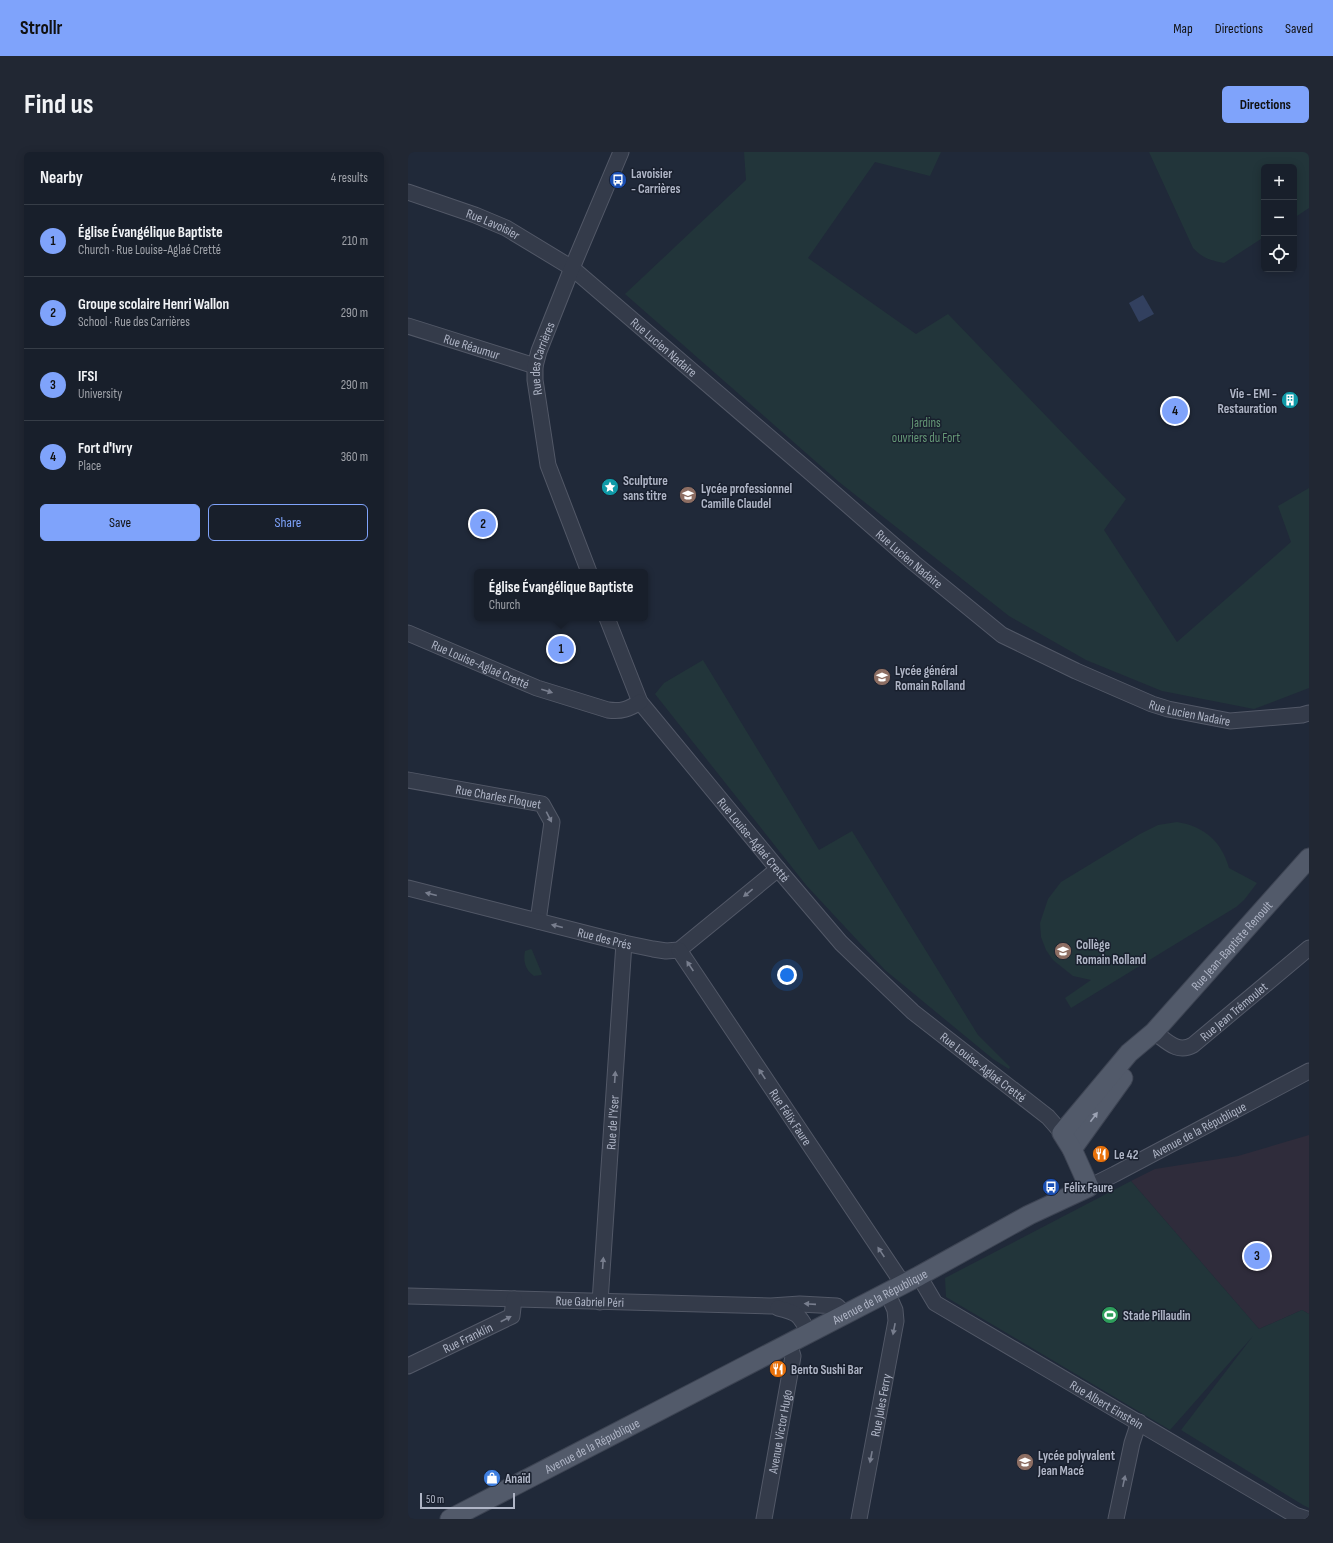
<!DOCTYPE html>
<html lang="en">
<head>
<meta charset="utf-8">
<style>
	:root { --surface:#181f2b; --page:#212733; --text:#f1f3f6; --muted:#9fa2a9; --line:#363d47; --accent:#7fa3fb }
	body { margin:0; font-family:"Sofia Sans Condensed",sans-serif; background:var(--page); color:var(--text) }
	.controls { position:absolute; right:12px; top:12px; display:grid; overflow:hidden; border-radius:6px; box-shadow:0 2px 10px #0003 }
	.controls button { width:36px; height:36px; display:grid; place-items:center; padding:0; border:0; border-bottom:1px solid var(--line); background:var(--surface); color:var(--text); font:20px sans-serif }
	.scale { position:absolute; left:12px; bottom:10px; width:95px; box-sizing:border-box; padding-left:4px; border:2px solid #afb5c6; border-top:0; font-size:11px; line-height:14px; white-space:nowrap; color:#afb5c6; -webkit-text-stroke:3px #19202e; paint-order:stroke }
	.you { position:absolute; left:379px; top:823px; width:14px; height:14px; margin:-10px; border:3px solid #fff; border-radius:50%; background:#1a73e8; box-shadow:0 0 0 6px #1a73e833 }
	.badge { display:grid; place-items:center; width:26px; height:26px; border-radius:50%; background:var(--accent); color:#111; font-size:13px; font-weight:700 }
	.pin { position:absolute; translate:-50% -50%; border:2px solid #fff; box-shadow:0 1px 4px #0006 }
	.popup { position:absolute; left:66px; top:417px; width:174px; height:52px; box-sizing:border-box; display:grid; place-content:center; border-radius:6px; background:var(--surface); filter:drop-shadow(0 1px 3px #0005); font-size:13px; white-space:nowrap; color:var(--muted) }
	.popup b { font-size:15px; color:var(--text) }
	.popup::after { content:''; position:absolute; left:50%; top:100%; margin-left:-8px; border:8px solid transparent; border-top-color:var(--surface) }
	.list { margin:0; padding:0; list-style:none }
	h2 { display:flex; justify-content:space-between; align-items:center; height:52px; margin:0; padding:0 16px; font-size:17px }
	h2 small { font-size:13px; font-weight:400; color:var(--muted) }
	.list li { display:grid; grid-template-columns:26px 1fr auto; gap:12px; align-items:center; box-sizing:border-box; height:72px; padding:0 16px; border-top:1px solid var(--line) }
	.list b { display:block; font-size:15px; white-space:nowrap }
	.list p { margin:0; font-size:13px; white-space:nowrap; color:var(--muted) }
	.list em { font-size:13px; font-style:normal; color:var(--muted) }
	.actions { display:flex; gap:8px; padding:12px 16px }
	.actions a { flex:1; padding:9px 0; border:1px solid var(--accent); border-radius:6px; text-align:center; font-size:14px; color:var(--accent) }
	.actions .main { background:var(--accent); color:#111 }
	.icon { flex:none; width:22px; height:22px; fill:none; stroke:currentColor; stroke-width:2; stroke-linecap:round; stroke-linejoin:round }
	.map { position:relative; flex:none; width:901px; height:1367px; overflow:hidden; border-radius:6px }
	header { display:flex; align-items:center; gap:24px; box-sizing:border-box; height:56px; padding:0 20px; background:var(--accent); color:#111 }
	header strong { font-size:19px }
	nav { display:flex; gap:22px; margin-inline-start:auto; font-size:14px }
	.intro { display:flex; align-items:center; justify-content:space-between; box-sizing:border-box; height:96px; padding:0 24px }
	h1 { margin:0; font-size:28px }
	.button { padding:10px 18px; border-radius:6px; background:var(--accent); color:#111; font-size:14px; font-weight:700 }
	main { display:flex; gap:24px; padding:0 24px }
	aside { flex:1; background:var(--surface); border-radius:6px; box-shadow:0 2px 10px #0003 }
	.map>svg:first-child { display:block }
	.medical { fill:#2f2c3b }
	.green { fill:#22353a }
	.water { fill:#32405f }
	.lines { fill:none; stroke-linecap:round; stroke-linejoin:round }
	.minor-casing { stroke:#525867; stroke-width:17 }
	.major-casing { stroke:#3d4453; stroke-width:21 }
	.minor { stroke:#343b4a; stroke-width:15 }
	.major { stroke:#525a6a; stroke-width:19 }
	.oneway { fill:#787e8e }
	.oneway2 { fill:#9ca3b4 }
	.labels { text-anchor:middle; stroke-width:3; stroke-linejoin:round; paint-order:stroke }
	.poi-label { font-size:13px; font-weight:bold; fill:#afb5c6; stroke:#19202e; text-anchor:start }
	.street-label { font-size:13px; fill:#afb5c6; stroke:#19202e }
	.park-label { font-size:13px; fill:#659876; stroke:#19202e }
</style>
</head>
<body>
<header>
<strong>Strollr</strong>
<nav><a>Map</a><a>Directions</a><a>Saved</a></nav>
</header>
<div class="intro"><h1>Find us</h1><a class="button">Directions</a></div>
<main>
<aside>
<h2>Nearby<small>4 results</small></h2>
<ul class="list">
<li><span class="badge">1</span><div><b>Église Évangélique Baptiste</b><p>Church · Rue Louise-Aglaé Cretté</p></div><em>210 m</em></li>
<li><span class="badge">2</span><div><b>Groupe scolaire Henri Wallon</b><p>School · Rue des Carrières</p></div><em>290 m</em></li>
<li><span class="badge">3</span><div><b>IFSI</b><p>University</p></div><em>290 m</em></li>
<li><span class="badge">4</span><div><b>Fort d'Ivry</b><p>Place</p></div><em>360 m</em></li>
</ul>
<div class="actions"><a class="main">Save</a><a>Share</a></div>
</aside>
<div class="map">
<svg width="901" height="1367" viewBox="0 0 901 1367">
	<rect width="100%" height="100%" fill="#202939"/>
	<!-- medical -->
	<path class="medical" d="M901,983v179l-7,-4 -43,19 -128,-148 24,-12 83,-13z"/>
	<!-- green -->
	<g class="green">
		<path d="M336,0h197l-11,24 -55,-14 -67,96 108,76 32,-20 178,185 -22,31 73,112 114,-100 -13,-36 31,-18v200l-55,21 -92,-18 -76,-31 -77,-44 -170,-134 -214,-188 121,-114z"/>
		<path d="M741,0h160v56l-15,10v-51h-30v70l-40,26c-14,-3 -20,-4 -31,-15z"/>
		<path d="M295,508l116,190 33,-19 126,204 32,32 -1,2 -16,-10 -108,-89 -79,-85 -151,-191 9,-11z"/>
		<path d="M769,670c27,4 45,20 52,46l28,15 -13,17 -8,7 -165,101 -6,-10 26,-18 -18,-4 -20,-16 -7,-10 -5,-13 -1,-14 8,-24 13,-17 79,-48 18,-9z"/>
		<path d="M123,797l1,1 10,24 -1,1 -7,1c-9,-6 -11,-15 -9,-25z"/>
		<path d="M723,1029l128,148 43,-19 7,4v194l-6,-3 -122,-75 72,-94 -83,94 -224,-133 -1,-19z"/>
	</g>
	<!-- water -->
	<path class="water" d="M735,143l11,19 -15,8 -10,-19z"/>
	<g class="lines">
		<defs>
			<g id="minor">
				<path id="s1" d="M0,40l67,23 31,13 66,40 239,205 103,90 88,72 74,36 76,33 16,5 62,12 72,-6 7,-2"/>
				<path id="s2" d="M0,174l127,40"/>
				<path id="s3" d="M181,420l-41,-107 -13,-85v-14l4,-15 33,-83 49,-116"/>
				<path id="s4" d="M199,466l33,84 138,167 63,74 72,69 135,105 14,16"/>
				<path id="s5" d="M0,481l129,55 71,22c13,2 21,-1 32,-8"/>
				<path id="s6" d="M0,628l134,24 10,18 -14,99"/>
				<path id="s7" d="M0,736l216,55 29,6 13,2 13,-1 99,-81"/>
				<path id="s8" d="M271,798l224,334"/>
				<path id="s9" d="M746,880c13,9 23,22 39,13l116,-97"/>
				<path id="s10" d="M681,1035l26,-13 194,-103"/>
				<path id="s11" d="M511,1124l16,27 360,212 12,4"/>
				<path id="s12" d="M0,1144l363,10 29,-2 37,2 8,8"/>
				<path id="s13" d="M192,1150l24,-359"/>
				<path d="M370,1156c20,5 21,6 31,25"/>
				<path id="s14" d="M0,1214l104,-50 2,-17"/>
				<path id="s15" d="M356,1367l28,-157 1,-6 -4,-13"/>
				<path id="s16" d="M451,1367l37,-198 -1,-11 -8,-18"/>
				<path d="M708,1367l16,-76 7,-21"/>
			</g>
			<g id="major">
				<path d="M664,997l51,-71"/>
				<path id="s17" d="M42,1367l469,-243 110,-61 60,-28 -17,-38 -10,-16 67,-80 25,-21 155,-174"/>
			</g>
		</defs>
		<!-- minor casing -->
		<use href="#minor" class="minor-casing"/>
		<!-- major casing -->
		<use href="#major" class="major-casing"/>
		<!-- minor -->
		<use href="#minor" class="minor"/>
		<!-- major -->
		<use href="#major" class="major"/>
	</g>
	<!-- one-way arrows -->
	<defs><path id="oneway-solid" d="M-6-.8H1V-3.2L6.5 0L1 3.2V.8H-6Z"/></defs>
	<g class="oneway">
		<use href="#oneway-solid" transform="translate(139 539) rotate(17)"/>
		<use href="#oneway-solid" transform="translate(141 665) rotate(63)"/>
		<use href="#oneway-solid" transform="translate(340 741) rotate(141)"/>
		<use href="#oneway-solid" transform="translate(23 742) rotate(-166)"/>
		<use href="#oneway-solid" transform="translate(149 774) rotate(-166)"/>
		<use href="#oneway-solid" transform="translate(282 814) rotate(-124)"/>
		<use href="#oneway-solid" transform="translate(354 922) rotate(-124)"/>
		<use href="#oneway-solid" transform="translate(207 925) rotate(-86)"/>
		<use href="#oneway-solid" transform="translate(473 1100) rotate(-124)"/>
		<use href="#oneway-solid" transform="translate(195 1111) rotate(-86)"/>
		<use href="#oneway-solid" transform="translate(402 1152) rotate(-176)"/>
		<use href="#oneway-solid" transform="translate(98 1167) rotate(-27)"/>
		<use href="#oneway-solid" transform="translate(486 1177) rotate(101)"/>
		<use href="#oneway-solid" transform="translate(463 1305) rotate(101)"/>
		<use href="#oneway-solid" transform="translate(716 1329) rotate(-78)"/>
	</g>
	<use class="oneway2" href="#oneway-solid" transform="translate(686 965) rotate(-53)"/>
	<!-- icons -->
	<defs>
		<symbol id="bus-disc" viewBox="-11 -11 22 22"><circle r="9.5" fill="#1a4fb4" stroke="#19202e"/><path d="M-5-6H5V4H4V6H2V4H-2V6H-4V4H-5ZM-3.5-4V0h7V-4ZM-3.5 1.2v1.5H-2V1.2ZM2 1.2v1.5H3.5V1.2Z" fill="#fff"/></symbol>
		<symbol id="building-disc" viewBox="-11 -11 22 22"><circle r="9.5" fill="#0f9aa8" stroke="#19202e"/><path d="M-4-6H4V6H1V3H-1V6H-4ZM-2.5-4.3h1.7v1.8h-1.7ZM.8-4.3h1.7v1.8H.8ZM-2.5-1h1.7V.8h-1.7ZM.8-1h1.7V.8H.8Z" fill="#fff"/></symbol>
		<symbol id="sight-disc" viewBox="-11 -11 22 22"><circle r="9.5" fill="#0f9aa8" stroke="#19202e"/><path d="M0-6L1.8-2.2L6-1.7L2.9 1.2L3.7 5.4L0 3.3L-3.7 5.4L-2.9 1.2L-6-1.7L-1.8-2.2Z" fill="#fff"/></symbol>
		<symbol id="school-disc" viewBox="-11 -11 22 22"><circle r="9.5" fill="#8d6e63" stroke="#19202e"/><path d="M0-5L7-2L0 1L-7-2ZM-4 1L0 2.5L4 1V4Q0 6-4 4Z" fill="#fff"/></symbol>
		<symbol id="restaurant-disc" viewBox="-11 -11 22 22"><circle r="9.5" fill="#e8710a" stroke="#19202e"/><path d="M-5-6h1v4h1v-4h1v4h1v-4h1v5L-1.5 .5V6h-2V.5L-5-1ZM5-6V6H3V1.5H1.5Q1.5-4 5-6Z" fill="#fff"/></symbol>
		<symbol id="stadium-disc" viewBox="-11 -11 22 22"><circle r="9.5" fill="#2e9e5b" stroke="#19202e"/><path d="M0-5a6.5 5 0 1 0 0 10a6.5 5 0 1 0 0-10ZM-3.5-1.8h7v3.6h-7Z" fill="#fff"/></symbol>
		<symbol id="shop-disc" viewBox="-11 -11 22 22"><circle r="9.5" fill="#3f7fe0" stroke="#19202e"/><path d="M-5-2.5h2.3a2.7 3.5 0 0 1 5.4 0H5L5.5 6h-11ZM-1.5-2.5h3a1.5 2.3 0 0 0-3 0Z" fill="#fff"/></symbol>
	</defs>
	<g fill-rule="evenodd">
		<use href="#bus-disc" x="200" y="18" width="20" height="20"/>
		<use href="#building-disc" x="872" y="238" width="20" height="20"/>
		<use href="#sight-disc" x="192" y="325" width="20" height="20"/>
		<use href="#school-disc" x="270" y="333" width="20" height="20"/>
		<use href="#school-disc" x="464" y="515" width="20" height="20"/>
		<use href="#school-disc" x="645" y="789" width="20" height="20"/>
		<use href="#restaurant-disc" x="683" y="992" width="20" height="20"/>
		<use href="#bus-disc" x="633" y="1025" width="20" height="20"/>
		<use href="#stadium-disc" x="692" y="1153" width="20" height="20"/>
		<use href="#restaurant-disc" x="360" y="1207" width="20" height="20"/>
		<use href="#school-disc" x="607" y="1300" width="20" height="20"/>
		<use href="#shop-disc" x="74" y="1316" width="20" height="20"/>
	</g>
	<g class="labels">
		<!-- poi labels -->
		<g class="poi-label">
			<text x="223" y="26">Lavoisier<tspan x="223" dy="15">- Carrières</tspan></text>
			<text x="869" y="246" text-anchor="end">Vie - EMI -<tspan x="869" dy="15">Restauration</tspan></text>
			<text x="215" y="333">Sculpture<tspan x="215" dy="15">sans titre</tspan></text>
			<text x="293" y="341">Lycée professionnel<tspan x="293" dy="15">Camille Claudel</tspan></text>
			<text x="487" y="523">Lycée général<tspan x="487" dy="15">Romain Rolland</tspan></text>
			<text x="668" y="797">Collège<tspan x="668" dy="15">Romain Rolland</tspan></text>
			<text x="706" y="1007">Le 42</text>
			<text x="656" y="1040">Félix Faure</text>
			<text x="715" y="1168">Stade Pillaudin</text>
			<text x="383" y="1222">Bento Sushi Bar</text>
			<text x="630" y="1308">Lycée polyvalent<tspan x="630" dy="15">Jean Macé</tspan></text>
			<text x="97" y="1331">Anaïd</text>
		</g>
		<!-- street labels -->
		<g class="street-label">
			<text dy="5" stroke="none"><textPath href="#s1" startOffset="91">Rue Lavoisier</textPath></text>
			<text dy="5" stroke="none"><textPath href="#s2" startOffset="67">Rue Réaumur</textPath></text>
			<text dy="5" stroke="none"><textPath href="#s1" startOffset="303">Rue Lucien Nadaire</textPath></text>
			<text dy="5" stroke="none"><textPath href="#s3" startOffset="223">Rue des Carrières</textPath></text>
			<text dy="5" stroke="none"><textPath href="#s1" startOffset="627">Rue Lucien Nadaire</textPath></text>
			<text dy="5" stroke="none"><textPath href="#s5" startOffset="79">Rue Louise-Aglaé Cretté</textPath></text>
			<text dy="5" stroke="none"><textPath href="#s1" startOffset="951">Rue Lucien Nadaire</textPath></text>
			<text dy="5" stroke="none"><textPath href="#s6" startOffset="92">Rue Charles Floquet</textPath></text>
			<text dy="5" stroke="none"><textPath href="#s4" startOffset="269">Rue Louise-Aglaé Cretté</textPath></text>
			<text dy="5" stroke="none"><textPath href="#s7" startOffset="203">Rue des Prés</textPath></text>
			<text dy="5" stroke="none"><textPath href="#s17" startOffset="1034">Rue Jean-Baptiste Renoult</textPath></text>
			<text dy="5" stroke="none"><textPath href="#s9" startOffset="97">Rue Jean Trémoulet</textPath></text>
			<text dy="5" stroke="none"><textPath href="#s4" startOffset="593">Rue Louise-Aglaé Cretté</textPath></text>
			<text dy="5" stroke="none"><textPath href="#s8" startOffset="201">Rue Félix Faure</textPath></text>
			<text dy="5" stroke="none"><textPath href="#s13" startOffset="180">Rue de l'Yser</textPath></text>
			<text dy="5" stroke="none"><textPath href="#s10" startOffset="124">Avenue de la République</textPath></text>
			<text dy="5" stroke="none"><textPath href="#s17" startOffset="484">Avenue de la République</textPath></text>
			<text dy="5" stroke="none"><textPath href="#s12" startOffset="182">Rue Gabriel Péri</textPath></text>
			<text dy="5" stroke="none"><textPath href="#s14" startOffset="66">Rue Franklin</textPath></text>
			<text dy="5" stroke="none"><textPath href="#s11" startOffset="231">Rue Albert Einstein</textPath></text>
			<text dy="5" stroke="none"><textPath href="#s16" startOffset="116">Rue Jules Ferry</textPath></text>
			<text dy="5" stroke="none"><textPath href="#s15" startOffset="89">Avenue Victor Hugo</textPath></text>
			<text dy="5" stroke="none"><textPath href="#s17" startOffset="160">Avenue de la République</textPath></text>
		</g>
		<!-- park labels -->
		<g class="park-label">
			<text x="518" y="275">Jardins<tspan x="518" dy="15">ouvriers du Fort</tspan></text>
		</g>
	</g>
</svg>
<div class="controls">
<button>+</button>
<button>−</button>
<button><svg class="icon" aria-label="locate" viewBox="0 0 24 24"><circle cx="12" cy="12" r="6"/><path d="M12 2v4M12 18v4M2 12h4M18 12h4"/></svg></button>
</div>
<div class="scale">50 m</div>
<div class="you"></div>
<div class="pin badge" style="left:153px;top:497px">1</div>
<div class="popup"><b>Église Évangélique Baptiste</b>Church</div>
<div class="pin badge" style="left:75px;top:372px">2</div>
<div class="pin badge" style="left:849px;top:1104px">3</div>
<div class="pin badge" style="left:767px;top:259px">4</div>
</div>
</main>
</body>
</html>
